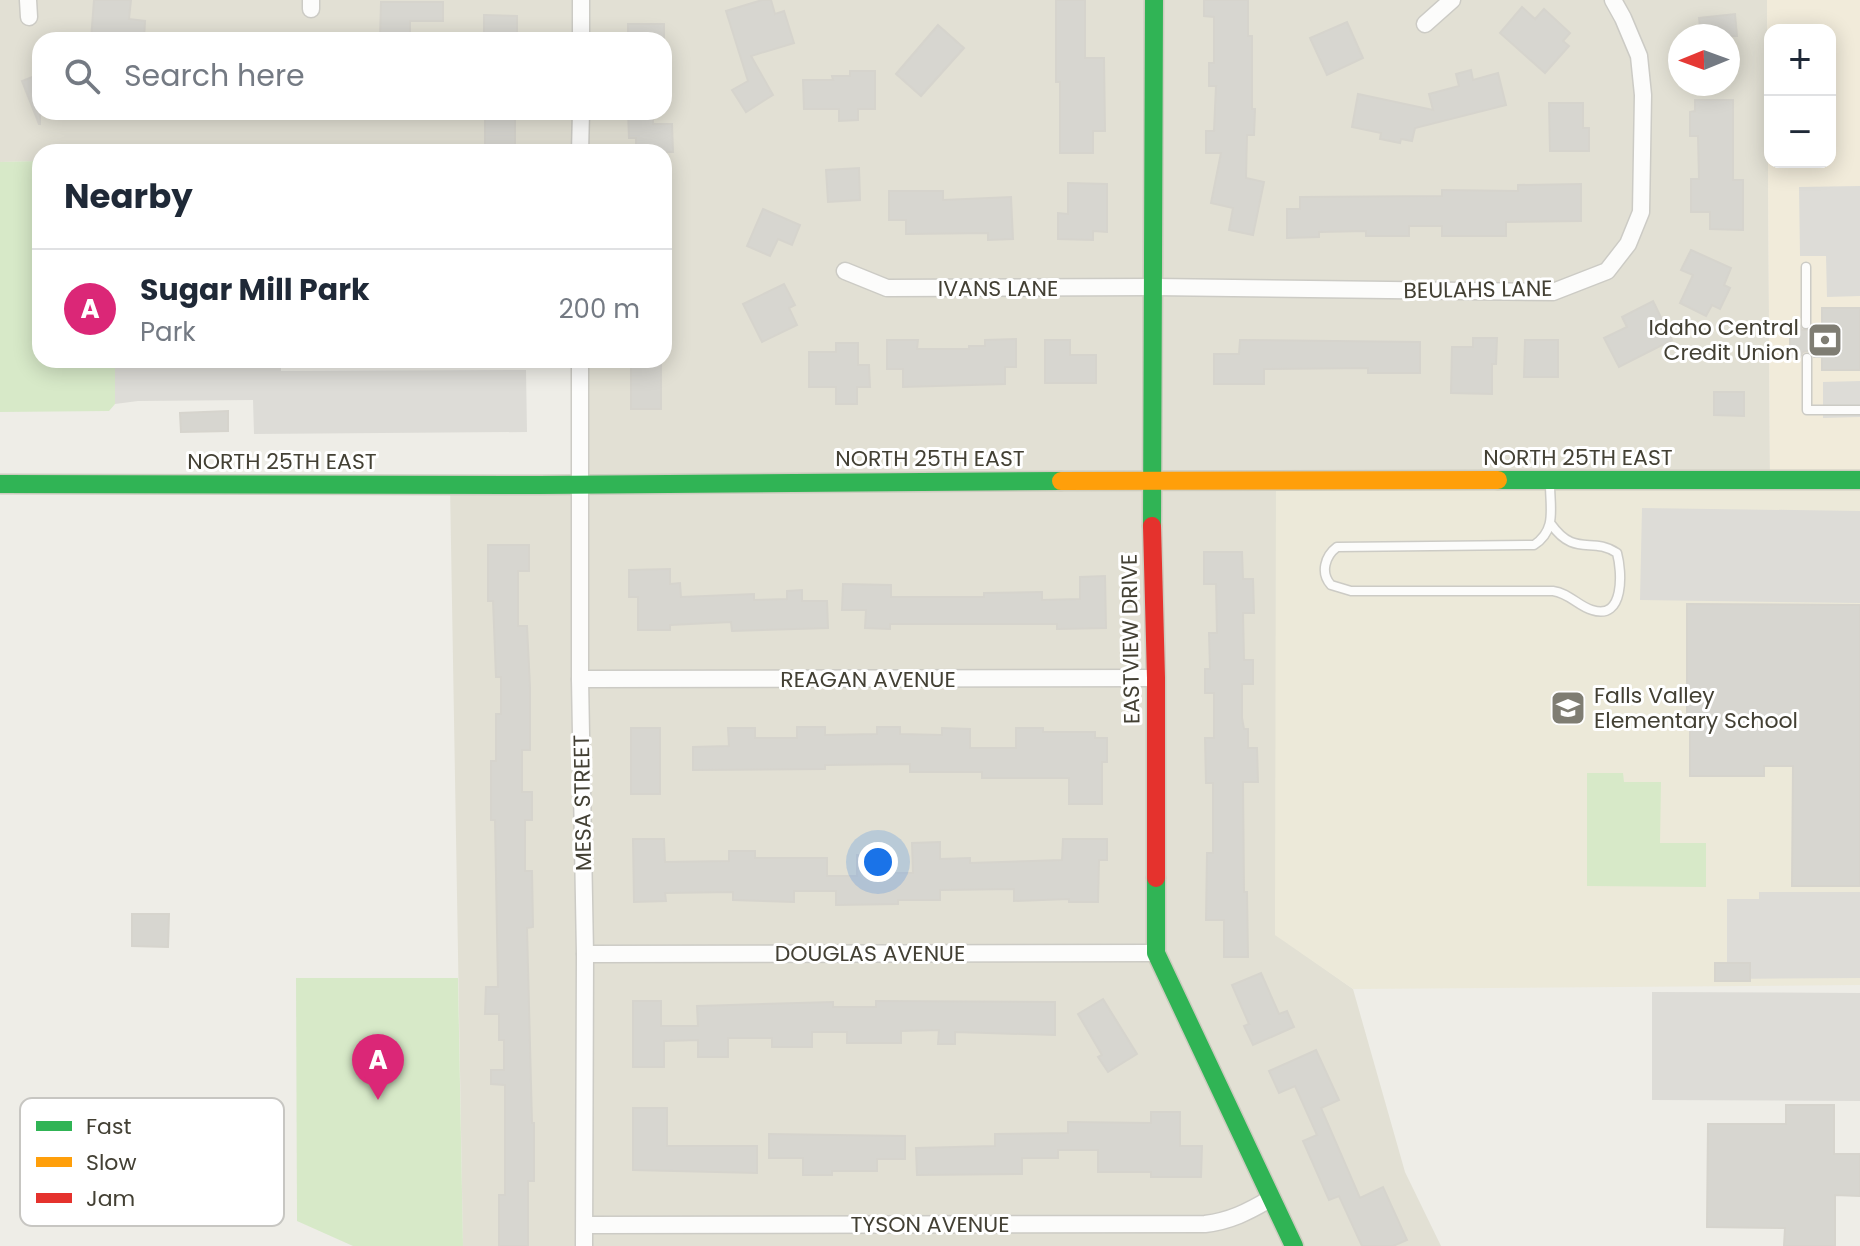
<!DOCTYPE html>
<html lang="en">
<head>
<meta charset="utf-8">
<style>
	:root { --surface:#fff; --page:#f2f2f3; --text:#1f2937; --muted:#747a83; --line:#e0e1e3; --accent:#db2777 }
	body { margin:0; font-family:Poppins,sans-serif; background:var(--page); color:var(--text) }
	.controls { position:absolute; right:24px; top:24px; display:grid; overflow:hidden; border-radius:16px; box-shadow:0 4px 20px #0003 }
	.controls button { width:72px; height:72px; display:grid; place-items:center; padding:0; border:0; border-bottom:2px solid var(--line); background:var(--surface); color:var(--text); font:40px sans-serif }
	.compass { position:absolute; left:1668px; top:24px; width:72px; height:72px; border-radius:50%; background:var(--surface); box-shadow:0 4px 20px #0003; rotate:269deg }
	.you { position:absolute; left:878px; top:862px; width:28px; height:28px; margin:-20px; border:6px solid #fff; border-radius:50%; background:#1a73e8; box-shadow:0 0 0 12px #1a73e833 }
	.badge { display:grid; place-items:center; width:52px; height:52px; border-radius:50%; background:var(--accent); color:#fff; font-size:26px; font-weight:700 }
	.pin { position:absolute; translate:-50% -66px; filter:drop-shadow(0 2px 4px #0008) }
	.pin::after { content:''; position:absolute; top:42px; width:28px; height:24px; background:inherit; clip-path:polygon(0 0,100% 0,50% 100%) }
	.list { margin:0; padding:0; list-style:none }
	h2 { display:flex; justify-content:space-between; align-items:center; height:104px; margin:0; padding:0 32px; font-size:34px }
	h2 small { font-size:26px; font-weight:400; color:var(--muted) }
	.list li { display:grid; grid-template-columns:52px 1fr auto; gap:24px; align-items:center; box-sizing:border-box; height:120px; padding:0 32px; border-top:2px solid var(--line) }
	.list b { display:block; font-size:30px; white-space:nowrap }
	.list p { margin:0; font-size:26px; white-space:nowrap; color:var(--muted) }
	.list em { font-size:26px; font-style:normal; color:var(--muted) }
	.icon { flex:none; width:44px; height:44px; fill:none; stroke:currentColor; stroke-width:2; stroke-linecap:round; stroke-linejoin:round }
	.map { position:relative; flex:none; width:1860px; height:1246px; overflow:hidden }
	.search { position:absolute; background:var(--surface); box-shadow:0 4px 20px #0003; left:32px; top:32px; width:640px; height:88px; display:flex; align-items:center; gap:20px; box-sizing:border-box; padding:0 28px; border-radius:24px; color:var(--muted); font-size:30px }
	.panel { position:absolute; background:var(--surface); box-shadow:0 4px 20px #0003; left:32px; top:144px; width:640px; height:224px; border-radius:24px }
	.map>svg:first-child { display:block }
	.residential { fill:#e2e0d4; fill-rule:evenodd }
	.commercial { fill:#f1ebda; fill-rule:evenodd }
	.education { fill:#ece9d9 }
	.green { fill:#d7e9c8 }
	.parking { fill:#dddcd7 }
	.building { fill:#d7d6d0; stroke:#d6d4cd; stroke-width:2 }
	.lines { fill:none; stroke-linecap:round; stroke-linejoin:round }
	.lane-casing { stroke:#cccbc5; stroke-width:11 }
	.street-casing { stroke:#cccbc5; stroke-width:19 }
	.fast-casing { stroke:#cdccbf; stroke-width:21 }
	.slow-casing { stroke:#cdccbf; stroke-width:21 }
	.jam-casing { stroke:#cdccbf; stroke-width:21 }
	.lane { stroke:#fcfcfb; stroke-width:8 }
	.street { stroke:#fcfcfb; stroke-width:16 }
	.fast { stroke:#30b455; stroke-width:18 }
	.slow { stroke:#ff9f0a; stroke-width:18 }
	.jam { stroke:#e5322d; stroke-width:18 }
	.labels { text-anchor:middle; stroke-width:6; stroke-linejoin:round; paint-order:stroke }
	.street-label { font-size:22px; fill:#434034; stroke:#fff }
	.poi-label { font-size:22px; fill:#434034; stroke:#fff; text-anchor:end }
	.key { fill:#fff; stroke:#c7c6c2; stroke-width:2 }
	.key-label { font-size:22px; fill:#434034 }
</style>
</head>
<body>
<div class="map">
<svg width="1860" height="1246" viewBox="0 0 1860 1246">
	<rect width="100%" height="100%" fill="#eeede7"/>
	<!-- residential -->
	<path class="residential" d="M0,0h1767l3,480 -495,454 78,55 52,183 36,74h-978l-13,-761h129l1,-125h84v-208h-624v9l-40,1zM1680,36h48v48h-48zM40,40h624v72h-624z"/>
	<!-- commercial -->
	<path class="commercial" d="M1767,0h93v481l-90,-1zM1770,30h60v132h-60z"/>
	<!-- education -->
	<path class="education" d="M1276,481h584v504l-507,4 -78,-54z"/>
	<!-- green -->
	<g class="green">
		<path d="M40,161v199h75v44l-6,7 -109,1v-250z"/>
		<path d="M1587,773h36l1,9h37l-1,61h46v44l-119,-1z"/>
		<path d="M296,978h162l5,268h-110l-56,-25z"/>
	</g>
	<!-- parking -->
	<g class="parking">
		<path d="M1860,186v110l-33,1 -1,-41h-26l-1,-69z"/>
		<path d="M115,360h166v11l245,-1 1,62 -273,2 -1,-34 -115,1 -23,3z"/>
		<path d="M1860,381v36l-37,1v-36z"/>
		<path d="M1642,508l218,3v92l-220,-3z"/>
		<path d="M1759,892h101v86l-133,1v-80h32z"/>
		<path d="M1652,992l208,1v108l-208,-1z"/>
	</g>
	<!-- building -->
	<g class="building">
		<path d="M94,0h37l-2,19 16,2 -1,19h-53z"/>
		<path d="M762,0h9l4,14 9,-3 10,32 -43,13 22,39 -27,17 -14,-22 16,-9 -22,-70z"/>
		<path d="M1056,0h29v58h19l1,73h-12v22h-33v-71h-4z"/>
		<path d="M1204,0h44v36h4v73h3l-1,26h-7l-1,43 18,4 -11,53 -24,-5 4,-22 -22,-5 10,-50h-15v-22h8l2,-45h-7v-23h5v-46l-10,-1z"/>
		<path d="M381,2h62v19h-33v19h-30z"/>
		<path d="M1522,7l13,12 9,-10 26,24 -7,8 6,5 -24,27 -45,-40z"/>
		<path d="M1735,14l2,22h-36l-2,-18z"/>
		<path d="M484,15l33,1v24h-33z"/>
		<path d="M1347,22l16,36 -36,17 -17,-37z"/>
		<rect x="628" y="24" width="36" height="16"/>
		<path d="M938,25l26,23 -43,48 -25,-22z"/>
		<path d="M1471,70l2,10 25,-7 8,32 -91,23 -3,13 -11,-2 -1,4 -20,-4 1,-6 -29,-6 6,-33 75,16 -4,-16 30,-8 -3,-12z"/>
		<path d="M850,71h25v38h-17v11l-19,1v-12h-35l-1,-29h30l-1,-4h18z"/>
		<path d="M40,74v50h-1l-17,-43z"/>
		<path d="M1695,100h38v80h10v50l-33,-1v-17h-19v-33h8l-1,-43h-8v-24l5,-1z"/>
		<path d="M1549,103h34v25h6v23h-39z"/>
		<rect x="485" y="112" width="30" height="35"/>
		<path d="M628,112h25v12h19l1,28h-37v-14h-7z"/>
		<path d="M859,168l1,32 -32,2 -2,-32z"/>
		<path d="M1068,183l39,1v48l-14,-1v9l-35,-1v-26l10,1z"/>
		<path d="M1581,184v37l-75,1v14h-64v-10h-33v10h-43v-5l-47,1v5l-32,1v-29h13v-12l142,-1v-6l76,1v-6z"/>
		<path d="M889,191h54v9l68,-3 2,42 -25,1v-7l-82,1v-14h-17z"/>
		<path d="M763,209l37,16 -8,20 -14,-6 -8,17 -23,-10z"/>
		<path d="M1691,250l40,18 -7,17 6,3 -10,21 -8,-4 -6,11 -26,-13 13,-28 -12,-5z"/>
		<path d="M784,284l11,21 -6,3 8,17 -35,17 -19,-38z"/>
		<path d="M1653,301l19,39 -53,27 -15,-29 23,-11 -5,-10z"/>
		<path d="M1822,308h38v62h-38v-13h-8l-6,-6 -5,1 -3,5h-10v-34l9,1 3,6h7l4,-6h9z"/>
		<path d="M1473,338h24l-1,26h-4v30l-41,-1 1,-46h21z"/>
		<path d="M1016,339v28h-11v17l-102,3v-18h-16v-29h31l-1,9h52v-3h16v-6z"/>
		<path d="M1045,340h25v15h26v28h-51z"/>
		<path d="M1240,340l180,2v31h-52v-5l-104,1v15h-50v-30h25z"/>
		<path d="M1525,340h33v37h-34z"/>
		<path d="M836,343h22v22h11l1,22h-13v17h-21v-17h-27v-35h27z"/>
		<rect x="631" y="360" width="30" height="49"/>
		<path d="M1714,392h30v24l-30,-1z"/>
		<path d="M228,411v20l-47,1 -1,-19z"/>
		<path d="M488,545h41v26h-11v55h9l3,61v63h-8v42h10v28h-7v51h7l1,56 -6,1 5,195h2v58h-6v65h-29v-51h6v-110l-14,-1v-14h13v-30h-5v-26h-14l1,-27h12l-3,-167h-4v-59h5v-47h5v-37h-5l-3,-76h-5z"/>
		<path d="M1204,552h38l1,27h10l1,34h-11l1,47h9v24h-11v34l2,11h4v19h9l1,34h-15l1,110h3l1,65h-24v-37h-18l1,-67h6v-70h-7l-1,-45h9v-45h-9v-24h5l-1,-36h8l-1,-49h-12z"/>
		<path d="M670,569v15l10,-1 1,14 73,-3v6l33,-1v-8l15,-1v11h25l1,27 -96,3 -1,-9 -61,3v5h-32v-33h-9v-27z"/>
		<path d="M1105,576l1,52 -49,1v-5h-167v5l-25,-1 1,-18h-24l1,-26 48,1v12h93v-4l58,-1v8l38,-1v-22z"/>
		<path d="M1687,604l173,1v281h-68l1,-120h-29v10h-74v-52h-3z"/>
		<path d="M797,727h28v8l52,-1v-7h23v7l42,1v-7l28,1v19h46v-20h27v4h52v6h12v24h-5v42h-33v-26h-87v-6h-72v-8l-85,1v4l-132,1v-23l36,-1 -1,-18h27v10h42z"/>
		<rect x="631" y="728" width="29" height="66"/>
		<path d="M633,839h31l1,23 64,-1v-10h26v7h72v18h30v-21h23v18h33l-1,-30 28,-1v17l30,-1v5l92,-3 1,-21h44v21h-8l-1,42h-29v-3l-55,2v-12l-74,1v10h-42v4l-62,1v-14h-42v11l-61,-2v-8l-68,1 1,8 -32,1z"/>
		<path d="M132,914h37l-1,33 -36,-1z"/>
		<rect x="1715" y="963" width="35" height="18"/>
		<path d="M1261,973l18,41 8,-3 7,16 -41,18 -9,-19 5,-2 -17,-39z"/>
		<path d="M1103,999l34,55 -29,18 -10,-15 4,-2 -24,-41z"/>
		<path d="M633,1001h28v25h37l-1,-20 136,-4v5h43v-6l179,1v33l-100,-3v12h-17l1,-14 -38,1v12h-54v-11h-35v15h-40v-9h-44v19h-30v-17l-34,1v26h-31z"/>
		<path d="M1316,1050l23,50 -18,8 39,90 23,-11 24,53 -14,6h-31l-23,-50 -10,4 -26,-59 14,-6 -22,-49 -16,7 -10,-22z"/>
		<path d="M1786,1105h48v49h26v42l-25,-1v51h-51l1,-18 -78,-1 1,-103h78z"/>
		<path d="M633,1108h34v38h90v27l-124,-3z"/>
		<path d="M1151,1112h29v34h22l-1,31h-50v-5h-53v-22h-40v8h-36v16l-105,1 -1,-27 79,-2v-12l73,-1v-11l83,1z"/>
		<path d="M769,1134l136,2v23h-28v12h-45v4h-29v-17h-34z"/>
	</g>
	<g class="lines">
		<defs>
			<g id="lane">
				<path d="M1806,267v57"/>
				<path d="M1807,358v52h53"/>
				<path d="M1550,484c0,24 7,46 -16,61l-197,2c-12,9 -17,26 -6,38l20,6h202c16,2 25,15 39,19 33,11 30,-39 25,-57 -25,-17 -42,5 -66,-29"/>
			</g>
			<g id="street">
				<path d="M28,0l1,17"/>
				<path d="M311,9v-9"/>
				<path d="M1425,24l27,-24"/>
				<path d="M581,40v-40"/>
				<path d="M580,152l1,-40"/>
				<path d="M845,271l42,17 268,-1 398,5 54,-21 21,-27 13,-32 2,-117 -4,-39 -16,-38 -10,-18"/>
				<path d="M580,360v319l5,275 -1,292"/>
				<path d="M580,679l576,-1"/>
				<path d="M585,954l571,-1"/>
				<path d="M585,1225l620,-1c25,-3 43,-12 65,-25"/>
			</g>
			<g id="fast">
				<path d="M1498,480h362"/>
				<path d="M0,484l539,1 522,-4"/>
				<path d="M1152,526l2,-526"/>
				<path d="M1156,878v75l138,293"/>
			</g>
			<path id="slow" d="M1061,481l437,-1"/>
			<path id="jam" d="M1152,526l4,152v200"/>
		</defs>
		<!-- lane casing -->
		<use href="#lane" class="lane-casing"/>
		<!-- street casing -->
		<use href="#street" class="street-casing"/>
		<!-- fast casing -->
		<use href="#fast" class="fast-casing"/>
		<!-- slow casing -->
		<use href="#slow" class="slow-casing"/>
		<!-- jam casing -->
		<use href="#jam" class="jam-casing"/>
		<!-- lane -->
		<use href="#lane" class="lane"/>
		<!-- street -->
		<use href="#street" class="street"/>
		<!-- fast -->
		<use href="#fast" class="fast"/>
		<!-- slow -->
		<use href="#slow" class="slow"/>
		<!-- jam -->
		<use href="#jam" class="jam"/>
	</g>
	<!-- icons -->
	<defs>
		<symbol id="bank-square" viewBox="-11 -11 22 22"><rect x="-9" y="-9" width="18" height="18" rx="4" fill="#7f7d73" stroke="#fff"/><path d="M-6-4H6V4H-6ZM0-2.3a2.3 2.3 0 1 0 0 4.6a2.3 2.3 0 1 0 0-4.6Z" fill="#fff"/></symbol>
		<symbol id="school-square" viewBox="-11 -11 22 22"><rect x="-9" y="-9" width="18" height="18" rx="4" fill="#7f7d73" stroke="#fff"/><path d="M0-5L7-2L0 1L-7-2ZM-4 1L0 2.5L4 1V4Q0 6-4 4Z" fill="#fff"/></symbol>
	</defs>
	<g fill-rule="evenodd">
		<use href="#bank-square" x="1805" y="320" width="40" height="40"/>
		<use href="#school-square" x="1548" y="688" width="40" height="40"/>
	</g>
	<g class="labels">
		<!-- street labels -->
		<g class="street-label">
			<text x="998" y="296">IVANS LANE</text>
			<text transform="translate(1478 289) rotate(-1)" y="8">BEULAHS LANE</text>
			<text x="1578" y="465">NORTH 25TH EAST</text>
			<text x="930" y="466">NORTH 25TH EAST</text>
			<text x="282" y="469">NORTH 25TH EAST</text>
			<text transform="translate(1130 639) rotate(-91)" y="8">EASTVIEW DRIVE</text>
			<text x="868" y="687">REAGAN AVENUE</text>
			<text transform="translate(582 803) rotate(-91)" y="8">MESA STREET</text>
			<text x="870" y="961">DOUGLAS AVENUE</text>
			<text x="930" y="1232">TYSON AVENUE</text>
		</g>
		<!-- poi labels -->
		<g class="poi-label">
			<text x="1799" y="335">Idaho Central<tspan x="1799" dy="25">Credit Union</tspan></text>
			<text x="1594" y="703" text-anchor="start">Falls Valley<tspan x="1594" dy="25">Elementary School</tspan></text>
		</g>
	</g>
	<!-- legend -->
	<rect x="20" y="1098" width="264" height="128" rx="12" class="key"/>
	<rect x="36" y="1121" width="36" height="10" fill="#30b455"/>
	<rect x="36" y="1157" width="36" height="10" fill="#ff9f0a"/>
	<rect x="36" y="1193" width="36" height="10" fill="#e5322d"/>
	<g class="key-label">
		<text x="86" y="1134">Fast</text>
		<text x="86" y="1170">Slow</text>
		<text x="86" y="1206">Jam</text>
	</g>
</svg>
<div class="controls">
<button>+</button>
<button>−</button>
</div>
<svg class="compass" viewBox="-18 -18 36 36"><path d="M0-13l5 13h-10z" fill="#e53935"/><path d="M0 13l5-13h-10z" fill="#747a83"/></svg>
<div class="you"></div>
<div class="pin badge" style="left:378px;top:1100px">A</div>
<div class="search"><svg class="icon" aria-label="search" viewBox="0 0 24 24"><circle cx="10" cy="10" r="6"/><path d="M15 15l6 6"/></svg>Search here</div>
<section class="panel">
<h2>Nearby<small></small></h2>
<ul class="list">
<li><span class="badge">A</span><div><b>Sugar Mill Park</b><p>Park</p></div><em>200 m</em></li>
</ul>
</section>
</div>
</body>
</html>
